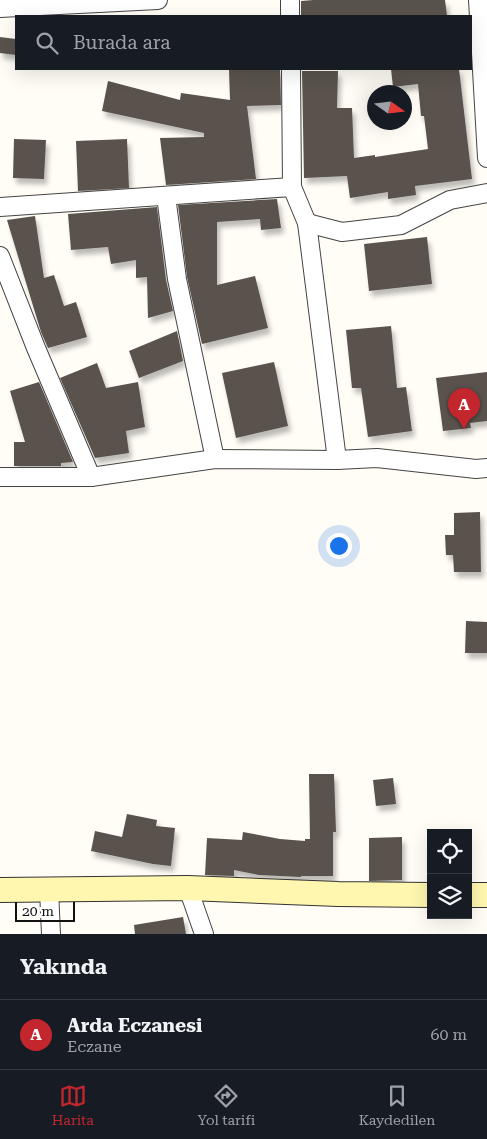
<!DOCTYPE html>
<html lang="tr">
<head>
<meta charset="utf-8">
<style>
	:root { --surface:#171b24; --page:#20242c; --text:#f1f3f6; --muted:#9ea1a6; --line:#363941; --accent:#c4262e }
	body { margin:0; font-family:"Roboto Serif",serif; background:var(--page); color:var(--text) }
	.controls { position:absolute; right:15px; bottom:15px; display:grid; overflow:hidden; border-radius:0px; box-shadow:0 5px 20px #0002 }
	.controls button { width:45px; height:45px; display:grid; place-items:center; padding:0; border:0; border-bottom:1px solid var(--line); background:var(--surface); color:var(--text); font:25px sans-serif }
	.compass { position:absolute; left:367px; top:85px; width:45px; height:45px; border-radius:50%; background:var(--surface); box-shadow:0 5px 20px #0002; rotate:104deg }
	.scale { position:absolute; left:15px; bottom:12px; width:60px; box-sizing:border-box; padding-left:5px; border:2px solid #111; border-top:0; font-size:14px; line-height:18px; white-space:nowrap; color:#111; -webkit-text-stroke:4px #fff; paint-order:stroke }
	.you { position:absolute; left:338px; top:545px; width:18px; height:18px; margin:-12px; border:4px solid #fff; border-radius:50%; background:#1a73e8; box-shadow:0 0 0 8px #1a73e833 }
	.badge { display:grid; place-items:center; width:32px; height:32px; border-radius:50%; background:var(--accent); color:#fff; font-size:16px; font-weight:700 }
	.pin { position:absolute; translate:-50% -41px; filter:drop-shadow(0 1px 2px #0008) }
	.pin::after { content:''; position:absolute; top:26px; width:18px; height:15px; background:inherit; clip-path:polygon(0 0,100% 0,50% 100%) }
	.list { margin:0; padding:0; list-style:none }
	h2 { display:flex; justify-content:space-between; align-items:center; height:65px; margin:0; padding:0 20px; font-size:21px }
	h2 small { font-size:16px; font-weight:400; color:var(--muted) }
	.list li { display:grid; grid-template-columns:32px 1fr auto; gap:15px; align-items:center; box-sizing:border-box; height:70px; padding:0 20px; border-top:1px solid var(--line) }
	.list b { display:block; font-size:19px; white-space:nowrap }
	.list p { margin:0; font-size:16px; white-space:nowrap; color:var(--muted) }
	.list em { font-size:16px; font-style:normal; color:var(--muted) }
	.icon { flex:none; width:28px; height:28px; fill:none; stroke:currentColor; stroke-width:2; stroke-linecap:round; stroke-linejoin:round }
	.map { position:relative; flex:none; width:487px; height:934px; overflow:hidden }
	.search { position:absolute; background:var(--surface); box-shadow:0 5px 20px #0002; left:15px; right:15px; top:15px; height:55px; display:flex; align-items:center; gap:12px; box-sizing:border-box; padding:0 18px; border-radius:0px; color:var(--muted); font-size:19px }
	.sheet { height:135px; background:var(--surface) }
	nav { display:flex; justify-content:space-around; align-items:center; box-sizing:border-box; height:70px; border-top:1px solid var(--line); background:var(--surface); font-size:14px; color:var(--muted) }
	nav a { display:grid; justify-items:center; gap:2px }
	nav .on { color:var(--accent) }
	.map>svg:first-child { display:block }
	.building { fill:#5a524d; filter:url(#shadow) }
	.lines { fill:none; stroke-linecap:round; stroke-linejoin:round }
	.street-casing { stroke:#444; stroke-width:20 }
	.secondary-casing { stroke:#333; stroke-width:26 }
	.street { stroke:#fff; stroke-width:18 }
	.secondary { stroke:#fff6b0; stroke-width:24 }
</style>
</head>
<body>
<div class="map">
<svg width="487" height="934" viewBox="0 0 487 934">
	<defs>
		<filter id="shadow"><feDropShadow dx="3" dy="5.5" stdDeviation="2.5" flood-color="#0004"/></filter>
	</defs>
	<rect width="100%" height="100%" fill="#fffdf5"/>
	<!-- building -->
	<g class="building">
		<path d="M313,0h132l2,16h-146v-15z"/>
		<path d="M0,37l16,2v16l-16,-2z"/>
		<path d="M229,69h47l1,1h3l1,35 -34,1 9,73 -90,6 -6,-47 44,-1v-4l-102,-22 6,-30 72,19 1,-7 49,7z"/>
		<path d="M391,69h68l13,110 -57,7 1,9 -28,4v-7l-38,6 -3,-22 -43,2 -2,-107h36l-1,37h15l2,50 21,-3v2l53,-8 -4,-33h-3l-3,-32 -25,3z"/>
		<path d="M14,139l32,1 -2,39 -31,-1z"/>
		<path d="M127,139l2,49 -51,3 -2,-50z"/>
		<path d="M277,199l4,29 -20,2 -1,-11 -43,3v63l38,-9 13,52 -66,16 -15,-67 -9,-72z"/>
		<path d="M157,207l9,73 7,31 -25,7 -1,-41 -11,1v-18l-25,4 -3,-17 -37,3 -3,-36z"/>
		<path d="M35,216l9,62 10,-3 10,31 12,-4 11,35 -39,11 -7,-16 -34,-112z"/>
		<path d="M427,237l5,47 -63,7 -5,-47z"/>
		<path d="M391,326l6,62 9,-1 6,44 -44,6 -7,-49h-9l-6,-58z"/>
		<path d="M177,331l6,30 -44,17 -10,-27z"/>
		<path d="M274,362l14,64 -52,12 -14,-65z"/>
		<path d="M97,363l9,25 32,-6 7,45 -19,4 3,22 -34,5 -35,-80z"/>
		<path d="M487,372v49l-17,2 1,5 -28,3 -7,-53z"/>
		<path d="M39,382l34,80 -12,1v3h-47v-24h11l-15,-51z"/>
		<path d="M480,512l1,60h-27l-1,-17h-7l-1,-20h9v-22z"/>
		<path d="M466,621l21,1v31h-22z"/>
		<path d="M309,774h25l2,58h-3v44h-32v1l-42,-2 -25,-5v6l-29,-1 2,-37 35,2 1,-8 37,7 25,2v-2h5z"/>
		<path d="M393,778l3,26 -20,2 -3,-26z"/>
		<path d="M127,814l30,6 -1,6 19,2 -4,38 -18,-2 -62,-13 4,-20 27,6z"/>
		<path d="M402,837v43l-33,1v-43z"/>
		<path d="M183,917l3,17h-51l-1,-9z"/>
	</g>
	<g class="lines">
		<defs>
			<g id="street">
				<path d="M290,0v16"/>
				<path d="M478,0l9,158"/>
				<path d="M0,8l158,-8"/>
				<path d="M291,69l1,118 15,36 30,237"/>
				<path d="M166,196l11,83 38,180"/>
				<path d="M0,207l292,-20"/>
				<path d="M307,223l35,9 59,-7 49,-25 37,-7"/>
				<path d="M0,256l36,92 55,129"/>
				<path d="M0,477h91l124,-18 122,1 40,-2 99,11 11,-1"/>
				<path d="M188,888l16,46"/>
				<path d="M49,890l2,44"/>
			</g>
			<g id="secondary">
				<path d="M0,890l188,-2 150,6 93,1"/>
				<path d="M468,895h19"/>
			</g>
		</defs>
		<!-- street casing -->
		<use href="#street" class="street-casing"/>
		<!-- secondary casing -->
		<use href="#secondary" class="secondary-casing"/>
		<!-- street -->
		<use href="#street" class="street"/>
		<!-- secondary -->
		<use href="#secondary" class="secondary"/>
	</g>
</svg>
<div class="controls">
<button><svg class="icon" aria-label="locate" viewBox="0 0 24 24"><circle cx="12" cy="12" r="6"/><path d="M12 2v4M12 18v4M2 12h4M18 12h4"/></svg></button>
<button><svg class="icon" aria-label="layers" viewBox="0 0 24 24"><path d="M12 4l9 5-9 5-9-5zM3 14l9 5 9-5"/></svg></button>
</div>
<svg class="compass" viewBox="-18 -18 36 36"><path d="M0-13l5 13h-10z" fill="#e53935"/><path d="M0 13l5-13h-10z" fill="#9ea1a6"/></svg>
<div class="scale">20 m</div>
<div class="you"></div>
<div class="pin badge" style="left:464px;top:429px">A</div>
<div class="search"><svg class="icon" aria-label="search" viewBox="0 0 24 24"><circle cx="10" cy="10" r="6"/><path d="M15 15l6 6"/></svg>Burada ara</div>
</div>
<section class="sheet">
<h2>Yakında<small></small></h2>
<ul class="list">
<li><span class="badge">A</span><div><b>Arda Eczanesi</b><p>Eczane</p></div><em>60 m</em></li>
</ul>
</section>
<nav>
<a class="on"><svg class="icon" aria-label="map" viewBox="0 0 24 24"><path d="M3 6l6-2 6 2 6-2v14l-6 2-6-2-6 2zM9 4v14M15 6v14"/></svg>Harita</a>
<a><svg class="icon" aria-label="directions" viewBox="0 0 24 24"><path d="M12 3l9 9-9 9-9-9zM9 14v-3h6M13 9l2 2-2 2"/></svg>Yol tarifi</a>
<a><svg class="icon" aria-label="saved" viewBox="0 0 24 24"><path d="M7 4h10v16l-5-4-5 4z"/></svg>Kaydedilen</a>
</nav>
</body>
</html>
